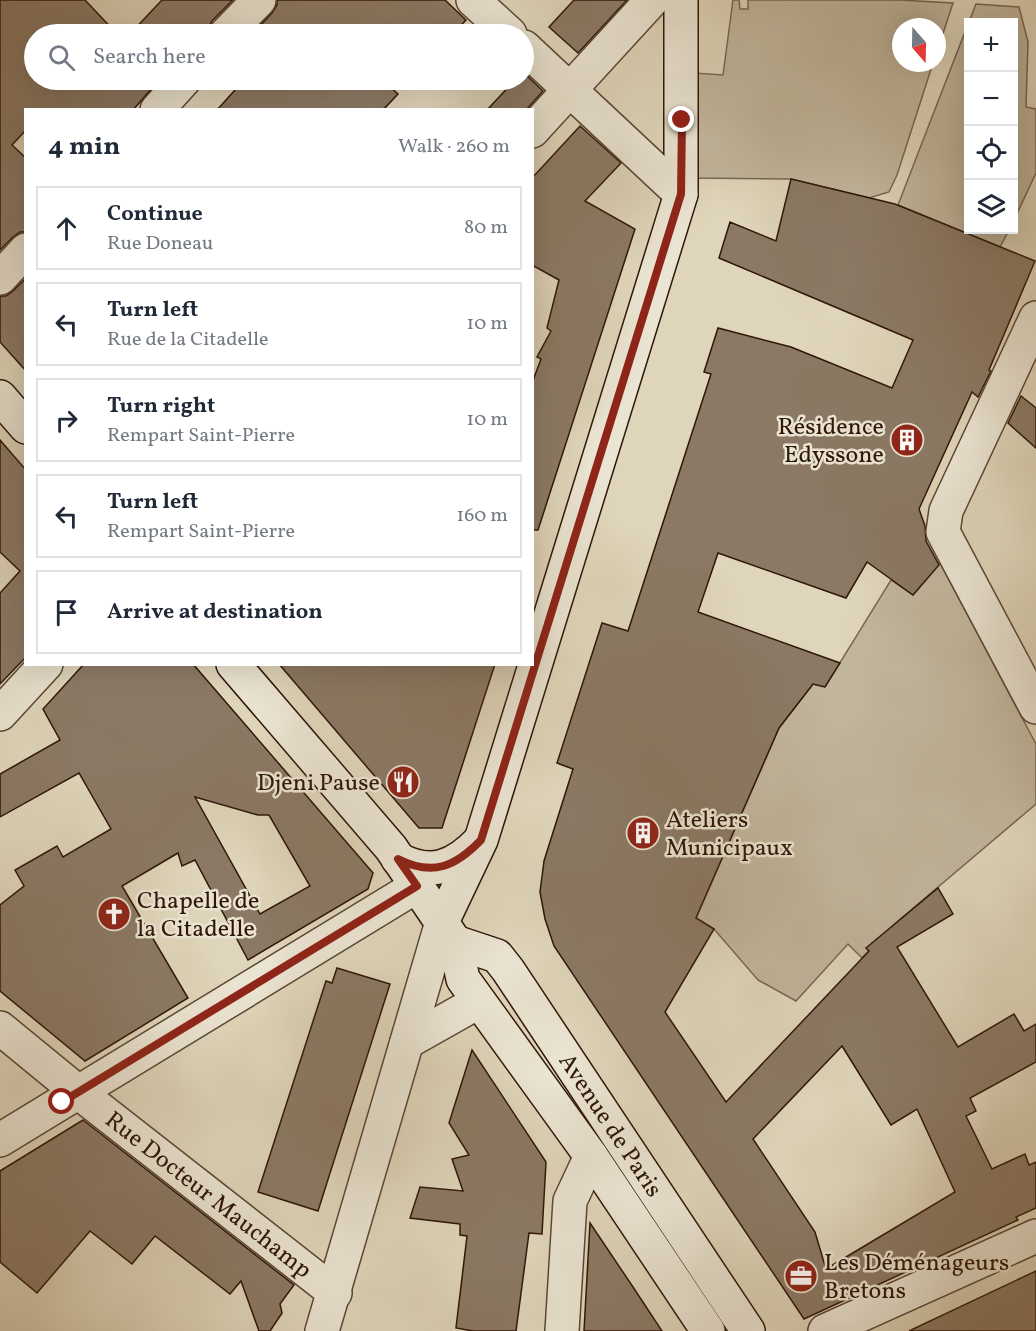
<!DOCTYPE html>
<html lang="en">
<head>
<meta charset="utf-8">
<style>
	:root { --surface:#fff; --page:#f2f2f3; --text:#1f2937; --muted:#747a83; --line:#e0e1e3 }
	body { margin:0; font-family:Vollkorn,serif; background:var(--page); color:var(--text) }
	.controls { position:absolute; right:18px; top:18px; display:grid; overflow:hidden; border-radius:0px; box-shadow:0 6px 24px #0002 }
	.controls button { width:54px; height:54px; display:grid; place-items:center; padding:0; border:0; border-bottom:2px solid var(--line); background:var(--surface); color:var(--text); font:30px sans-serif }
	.compass { position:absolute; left:892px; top:18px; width:54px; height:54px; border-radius:50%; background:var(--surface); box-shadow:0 6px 24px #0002; rotate:160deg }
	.stop { position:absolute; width:18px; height:18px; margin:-14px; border:4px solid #8f2418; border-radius:50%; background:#fff }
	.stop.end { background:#8f2418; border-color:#fff; box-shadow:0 2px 6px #0008 }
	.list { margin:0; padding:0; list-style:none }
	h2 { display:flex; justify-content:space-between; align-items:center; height:78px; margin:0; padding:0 24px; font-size:26px }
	h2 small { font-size:20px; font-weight:400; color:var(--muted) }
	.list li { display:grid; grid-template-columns:39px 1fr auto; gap:18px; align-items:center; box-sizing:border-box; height:84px; margin:0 12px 12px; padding:0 12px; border:2px solid var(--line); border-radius:0px }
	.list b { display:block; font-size:22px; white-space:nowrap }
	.list p { margin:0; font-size:20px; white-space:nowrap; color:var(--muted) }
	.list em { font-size:20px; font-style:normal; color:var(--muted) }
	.icon { flex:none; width:33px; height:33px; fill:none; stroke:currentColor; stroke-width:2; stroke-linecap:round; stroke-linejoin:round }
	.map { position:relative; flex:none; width:1036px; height:1331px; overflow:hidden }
	.search { position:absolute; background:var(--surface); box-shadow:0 6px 24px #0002; left:24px; top:24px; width:510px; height:66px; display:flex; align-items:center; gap:15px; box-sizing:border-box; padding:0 21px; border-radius:33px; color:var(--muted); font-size:22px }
	.panel { position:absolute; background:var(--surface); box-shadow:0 6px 24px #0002; left:24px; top:108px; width:510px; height:558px; border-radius:0px }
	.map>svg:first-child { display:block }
	.green { fill:#c1b59c; stroke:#786652; stroke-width:1.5 }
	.building { fill:#8b7965; stroke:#2f1608; stroke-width:1.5; fill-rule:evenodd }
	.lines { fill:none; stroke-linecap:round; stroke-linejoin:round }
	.street-casing { stroke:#5b4634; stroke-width:36 }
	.secondary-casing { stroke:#2f1608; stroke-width:36 }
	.street { stroke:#eae4d2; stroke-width:33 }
	.secondary { stroke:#eae4d2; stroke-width:33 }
	.route { stroke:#8f2418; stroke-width:8 }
	.labels { text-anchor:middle; stroke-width:5; stroke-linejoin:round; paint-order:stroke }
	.poi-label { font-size:24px; fill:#2f1608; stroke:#eae4d2; text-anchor:start }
	.street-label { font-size:24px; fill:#2f1608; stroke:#eae4d2 }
</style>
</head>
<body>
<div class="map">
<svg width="1036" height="1331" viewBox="0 0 1036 1331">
	<rect width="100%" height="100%" fill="#dfd5ba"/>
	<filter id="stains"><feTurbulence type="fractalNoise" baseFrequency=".00333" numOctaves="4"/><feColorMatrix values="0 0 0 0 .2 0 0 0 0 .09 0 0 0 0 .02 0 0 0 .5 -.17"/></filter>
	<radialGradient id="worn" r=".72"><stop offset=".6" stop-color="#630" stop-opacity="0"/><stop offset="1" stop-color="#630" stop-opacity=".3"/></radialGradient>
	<!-- green -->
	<g class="green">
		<path d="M733,0h6l1,9h8v-9h152l53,3 -16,49v-25h-36v36h32l-36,112 -8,17 -20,6 -78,-19 -102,-1 5,-105 29,2z"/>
		<path d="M976,4l43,3 9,35 -2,65 10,2v64l-22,47v-198h-45z"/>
		<path d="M968,24v206h41l-9,17 -102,-42z"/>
		<path d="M940,563l96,181v60l-138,117 -36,37 -14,-14 -52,57 -38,-21 -44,-51 -18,-11 83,-190 34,-44 12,3 66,-107 22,15z"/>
	</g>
	<!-- building -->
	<g class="building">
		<path d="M0,0h85l32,34h-83v46h125l-26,30h-107v20l-14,15 14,13v74h-6l-7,5 -13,13z"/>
		<path d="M162,0h71l-21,21 -4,8v5h-78z"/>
		<path d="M277,0h168l21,20 -13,14h-201l20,-21 5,-8z"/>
		<path d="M574,0h53l-49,53 -29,-26z"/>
		<path d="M524,73l19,18 -17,19h-39l28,-30h9z"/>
		<path d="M244,80h144l-2,3 12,11 -15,16h-166z"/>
		<path d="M580,126l41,37 -36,38 50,28 -97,301h-6v-147l9,-24 -4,-2 14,-26 -4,-3 12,-48 -27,-15v-87z"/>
		<path d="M791,179l104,25 140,57 -46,109 2,1 -13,26 -6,-5 -53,117 6,17 1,15 13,24 -26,30 -46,-33 -21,36 -128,-45 -20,59 142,51 -15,24 -12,-3 -34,44 -83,190 18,11 -49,83 61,90 143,-151 -3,-3 72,-60 15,26 -56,33 61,100 56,-33 10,17 12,-7v38l-66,36 6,13 -10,5 26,53 33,-15 4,11 7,-3v46l-20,9 2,3 -214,99 -250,-373 -9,-27 -5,-27 4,-31 29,-92 -16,-6 45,-140 26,8 83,-257 -7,-2 14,-44 73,19 101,41 21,-48 -194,-82 11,-36 46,19zM842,1046l49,79 26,-16 38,83 -129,77 -11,-37 -62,-93z"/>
		<path d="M26,278v93l-26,-29v-46h6l7,-5z"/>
		<path d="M1021,396l15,12v40l-28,-25z"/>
		<path d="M0,440l26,30v187l-26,27v-91l20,-22 -20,-19z"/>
		<path d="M84,664h109l180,209 -5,16 -120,71 -53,-100 -13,6 -4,-13 -56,33 66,112 -103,63 -85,-70v-86l24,-19 -9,-16 42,-24 6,11 48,-28 -32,-56 -79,44v-43l60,-34 -17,-31zM195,797l63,18h11l41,71 -50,28z"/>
		<path d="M279,664h216l-53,164h-23z"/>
		<path d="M337,968l53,16 -72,227 -60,-19 68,-211 6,2z"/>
		<path d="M472,1050l74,112 -4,72 -13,-1 -13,98h-43l-17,-3 11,-92 -7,-1v-11l-50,-6 10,-31 43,4 -11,-32 17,-4 -20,-32z"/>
		<path d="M83,1120l211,165 -14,19 2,9 -12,18h-11l-18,-50 -11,13 -75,-58 -23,28 -42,-33 -53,62 -37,-31v-91z"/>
		<path d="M590,1223l43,64 29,44h-78z"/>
		<path d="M1036,1271v60h-127z"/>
	</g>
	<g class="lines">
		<defs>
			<g id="street">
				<path d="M473,0l37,34"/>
				<path d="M226,34l33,-34"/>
				<path d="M524,47l157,147"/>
				<path d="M157,110l27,-30"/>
				<path d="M532,131l120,-131"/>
				<path d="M0,278l26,-28"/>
				<path d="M1036,318l-90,193 -3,21 93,175"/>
				<path d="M0,714l46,-50"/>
				<path id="s1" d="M0,1028l78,64 257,201"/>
				<path d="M407,1042l71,-40"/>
				<path d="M0,1140l417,-254"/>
				<path d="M322,1331l120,-409"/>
				<path d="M562,1331l8,-130 21,-45"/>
				<path d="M825,1331l211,-95"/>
			</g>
			<g id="secondary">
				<path d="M0,397l26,30"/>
				<path d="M233,664l158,184 64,94 8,37 128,177 117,175"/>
				<path d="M398,859c33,18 57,8 82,-18"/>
				<path d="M442,922l39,-82 200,-646v-194"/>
				<path id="s2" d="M455,942l42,14 11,14 240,361"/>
			</g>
		</defs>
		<!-- street casing -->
		<use href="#street" class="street-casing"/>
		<!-- secondary casing -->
		<use href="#secondary" class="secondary-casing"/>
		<!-- street -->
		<use href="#street" class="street"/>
		<!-- secondary -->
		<use href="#secondary" class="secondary"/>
	</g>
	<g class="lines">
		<!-- route -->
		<path class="route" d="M62,1102l355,-216 -19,-27c35,18 58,7 83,-19l200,-646 1,-74"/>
	</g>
	<!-- icons -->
	<defs>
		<symbol id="building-disc" viewBox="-11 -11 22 22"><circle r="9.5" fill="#8f2418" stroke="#eae4d2"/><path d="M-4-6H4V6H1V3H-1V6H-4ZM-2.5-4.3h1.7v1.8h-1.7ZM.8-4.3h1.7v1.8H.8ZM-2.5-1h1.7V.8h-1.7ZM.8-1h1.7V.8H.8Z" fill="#fff"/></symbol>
		<symbol id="restaurant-disc" viewBox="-11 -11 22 22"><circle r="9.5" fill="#8f2418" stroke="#eae4d2"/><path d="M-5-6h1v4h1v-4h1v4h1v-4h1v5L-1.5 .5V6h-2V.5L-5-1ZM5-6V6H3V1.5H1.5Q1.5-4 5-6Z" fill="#fff"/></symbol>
		<symbol id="church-disc" viewBox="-11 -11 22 22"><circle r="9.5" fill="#8f2418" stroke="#eae4d2"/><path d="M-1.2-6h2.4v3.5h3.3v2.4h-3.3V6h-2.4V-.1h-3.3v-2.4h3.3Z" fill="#fff"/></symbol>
		<symbol id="office-disc" viewBox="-11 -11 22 22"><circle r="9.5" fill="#8f2418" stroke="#eae4d2"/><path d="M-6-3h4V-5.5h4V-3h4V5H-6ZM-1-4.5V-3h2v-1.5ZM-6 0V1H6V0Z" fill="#fff"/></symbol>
	</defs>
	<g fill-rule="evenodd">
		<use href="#building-disc" x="888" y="421" width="38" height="38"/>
		<use href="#restaurant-disc" x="384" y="763" width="38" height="38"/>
		<use href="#building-disc" x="624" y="814" width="38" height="38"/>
		<use href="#church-disc" x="95" y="895" width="38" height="38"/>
		<use href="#office-disc" x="782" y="1257" width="38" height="38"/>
	</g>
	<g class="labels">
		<!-- poi labels -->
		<g class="poi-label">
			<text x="884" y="434" text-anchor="end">Résidence<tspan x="884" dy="28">Edyssone</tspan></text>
			<text x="380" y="790" text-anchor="end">Djeni Pause</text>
			<text x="666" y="827">Ateliers<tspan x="666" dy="28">Municipaux</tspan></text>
			<text x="137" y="908">Chapelle de<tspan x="137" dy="28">la Citadelle</tspan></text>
			<text x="824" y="1270">Les Déménageurs<tspan x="824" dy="28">Bretons</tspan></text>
		</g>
		<!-- street labels -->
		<g class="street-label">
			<text dy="8" stroke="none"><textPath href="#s2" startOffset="248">Avenue de Paris</textPath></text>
			<text dy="8" stroke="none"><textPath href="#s1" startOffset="267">Rue Docteur Mauchamp</textPath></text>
		</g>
	</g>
	<rect width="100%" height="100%" filter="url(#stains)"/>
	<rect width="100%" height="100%" fill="url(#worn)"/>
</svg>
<div class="controls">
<button>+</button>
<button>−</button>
<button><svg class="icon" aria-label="locate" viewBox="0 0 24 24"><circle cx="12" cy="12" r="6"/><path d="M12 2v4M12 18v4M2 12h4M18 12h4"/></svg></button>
<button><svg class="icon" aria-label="layers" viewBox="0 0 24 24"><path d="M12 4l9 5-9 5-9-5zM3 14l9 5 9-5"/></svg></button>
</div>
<svg class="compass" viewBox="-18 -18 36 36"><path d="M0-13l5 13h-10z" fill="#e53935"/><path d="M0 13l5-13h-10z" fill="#747a83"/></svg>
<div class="stop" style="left:62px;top:1102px"></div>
<div class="stop end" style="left:682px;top:120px"></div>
<div class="search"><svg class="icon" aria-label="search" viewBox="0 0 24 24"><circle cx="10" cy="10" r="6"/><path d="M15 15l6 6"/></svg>Search here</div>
<section class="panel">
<h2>4 min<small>Walk · 260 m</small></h2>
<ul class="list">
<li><svg class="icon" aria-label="ahead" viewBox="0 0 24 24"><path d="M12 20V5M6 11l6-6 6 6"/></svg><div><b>Continue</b><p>Rue Doneau</p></div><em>80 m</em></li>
<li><svg class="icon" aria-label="left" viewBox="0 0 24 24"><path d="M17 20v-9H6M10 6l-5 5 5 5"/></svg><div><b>Turn left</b><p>Rue de la Citadelle</p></div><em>10 m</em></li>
<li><svg class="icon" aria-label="right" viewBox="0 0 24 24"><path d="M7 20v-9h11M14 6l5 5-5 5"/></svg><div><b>Turn right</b><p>Rempart Saint-Pierre</p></div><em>10 m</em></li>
<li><svg class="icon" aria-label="left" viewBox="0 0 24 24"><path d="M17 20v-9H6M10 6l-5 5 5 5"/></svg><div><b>Turn left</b><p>Rempart Saint-Pierre</p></div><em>160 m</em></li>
<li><svg class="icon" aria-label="arrive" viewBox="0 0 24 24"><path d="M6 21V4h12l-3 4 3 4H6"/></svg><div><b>Arrive at destination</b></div></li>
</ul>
</section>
</div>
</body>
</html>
